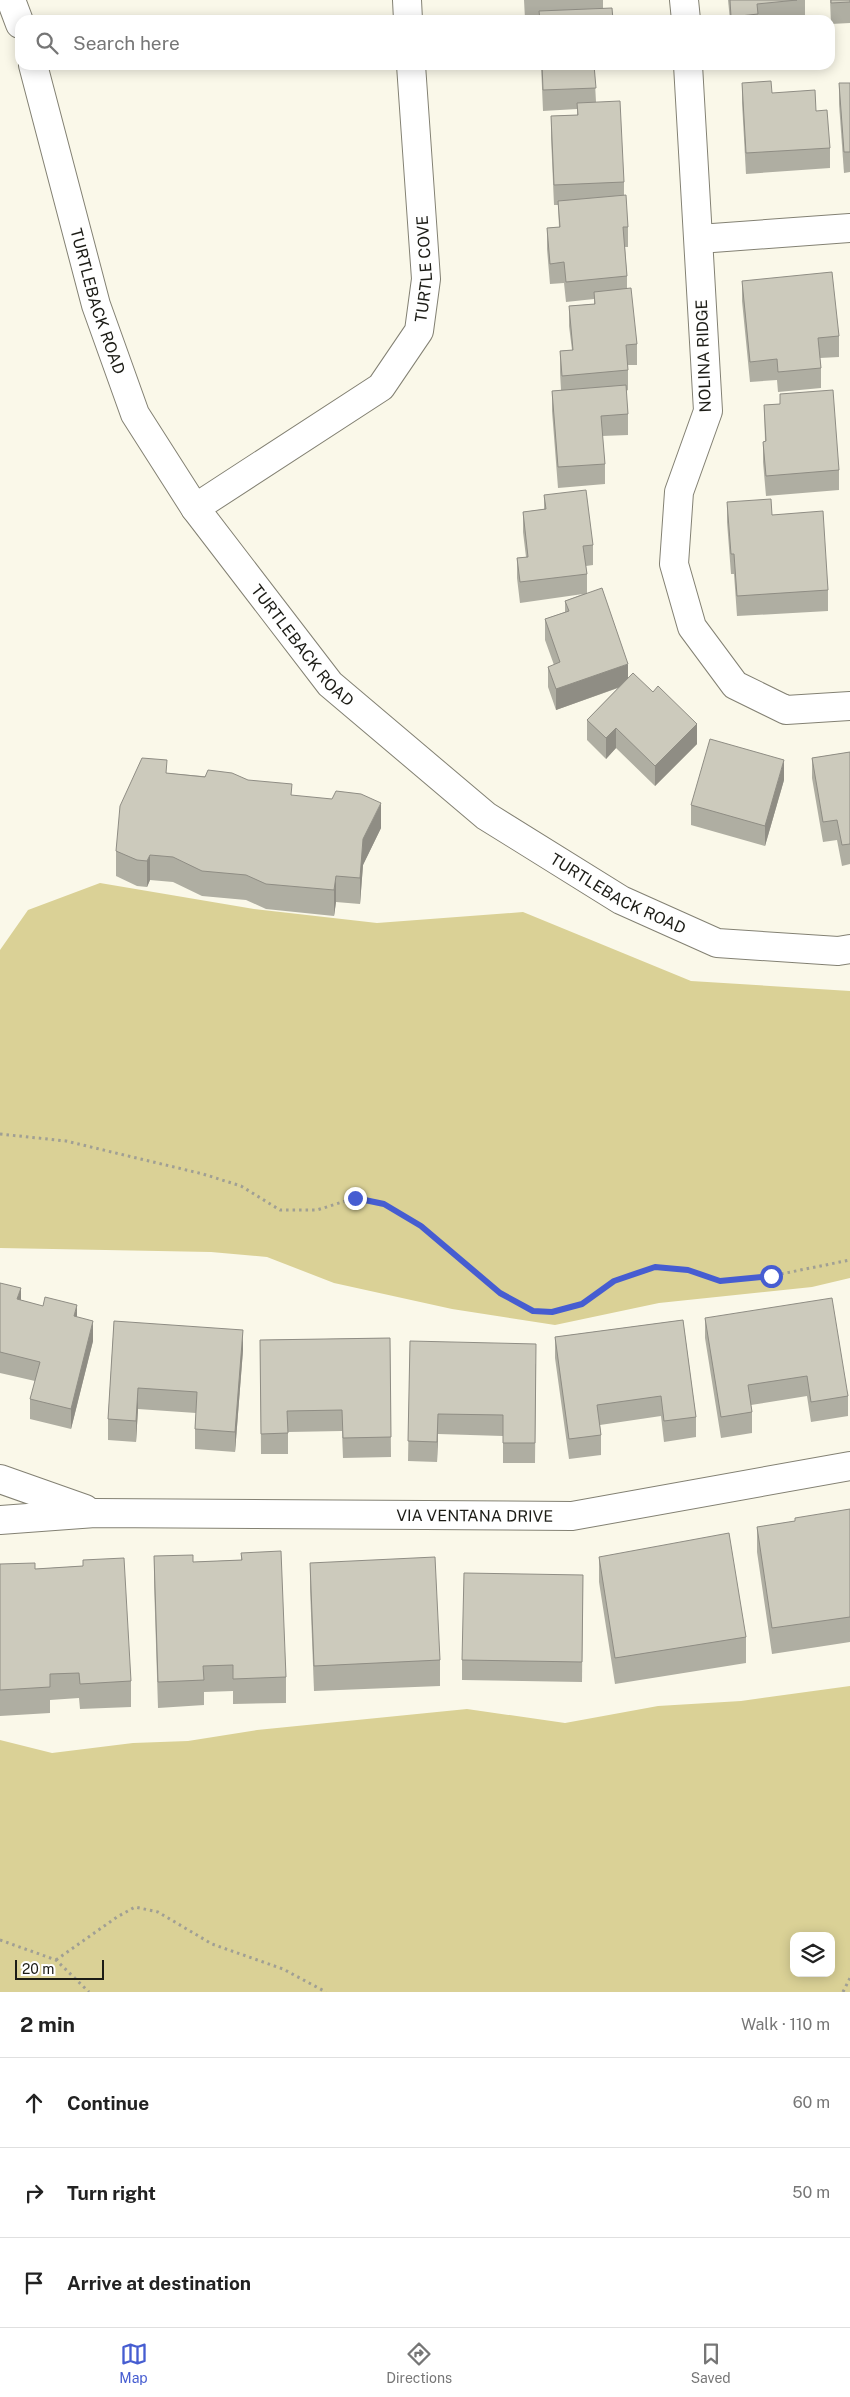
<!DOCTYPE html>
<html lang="en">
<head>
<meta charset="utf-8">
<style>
	:root { --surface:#fff; --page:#f2f2f2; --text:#222; --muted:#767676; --line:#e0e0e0; --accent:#465dd1 }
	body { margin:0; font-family:"Public Sans",sans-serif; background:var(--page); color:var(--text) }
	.controls { position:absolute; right:15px; bottom:15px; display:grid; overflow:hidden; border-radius:10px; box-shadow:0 2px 12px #0003 }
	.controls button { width:45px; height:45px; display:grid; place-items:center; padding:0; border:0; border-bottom:1px solid var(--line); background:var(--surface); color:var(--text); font:25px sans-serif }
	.scale { position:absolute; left:15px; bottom:12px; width:89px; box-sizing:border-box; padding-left:5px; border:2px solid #1c1c16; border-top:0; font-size:14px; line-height:18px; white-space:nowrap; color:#1c1c16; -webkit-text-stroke:4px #fff; paint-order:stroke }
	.stop { position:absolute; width:15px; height:15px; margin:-11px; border:4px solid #465dd1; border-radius:50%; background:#fff }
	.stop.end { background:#465dd1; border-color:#fff; box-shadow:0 1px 5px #0008 }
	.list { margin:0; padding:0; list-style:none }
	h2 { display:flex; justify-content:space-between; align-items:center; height:65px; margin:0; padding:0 20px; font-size:21px }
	h2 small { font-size:16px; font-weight:400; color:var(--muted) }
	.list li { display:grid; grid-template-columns:32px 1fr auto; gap:15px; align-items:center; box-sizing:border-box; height:90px; padding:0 20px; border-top:1px solid var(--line) }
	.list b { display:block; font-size:19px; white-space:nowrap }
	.list em { font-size:16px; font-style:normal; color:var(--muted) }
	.icon { flex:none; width:28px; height:28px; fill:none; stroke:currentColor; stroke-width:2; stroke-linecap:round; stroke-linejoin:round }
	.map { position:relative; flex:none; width:850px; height:1992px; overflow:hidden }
	.search { position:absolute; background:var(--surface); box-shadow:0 2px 12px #0003; left:15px; right:15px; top:15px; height:55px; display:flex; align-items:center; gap:12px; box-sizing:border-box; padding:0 18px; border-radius:15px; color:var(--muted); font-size:19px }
	.sheet { height:335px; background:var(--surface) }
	nav { display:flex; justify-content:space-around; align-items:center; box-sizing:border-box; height:70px; border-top:1px solid var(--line); background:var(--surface); font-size:14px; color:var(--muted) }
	nav a { display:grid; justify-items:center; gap:2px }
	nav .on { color:var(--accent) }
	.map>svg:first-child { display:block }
	.green { fill:#dad196; fill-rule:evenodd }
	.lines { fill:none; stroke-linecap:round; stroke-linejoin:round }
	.minor-casing { stroke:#838173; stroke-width:30 }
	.secondary-casing { stroke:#838173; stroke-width:30 }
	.path { stroke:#a09f94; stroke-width:3; stroke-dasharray:2.5 4; stroke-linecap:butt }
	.minor { stroke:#fff; stroke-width:28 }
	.secondary { stroke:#fff; stroke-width:28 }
	.wall { fill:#afaea2 }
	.shaded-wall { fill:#8f8d84 }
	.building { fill:#cccabc; stroke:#8f8d84 }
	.route { stroke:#465dd1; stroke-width:6 }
	.labels { text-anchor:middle; stroke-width:4.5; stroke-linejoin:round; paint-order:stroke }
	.street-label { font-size:16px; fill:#1c1c16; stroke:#fff }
</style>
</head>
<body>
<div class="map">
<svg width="850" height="1992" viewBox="0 0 850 1992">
	<rect width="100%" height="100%" fill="#faf8e9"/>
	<!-- green -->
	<g class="green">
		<path d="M100,883l154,26 123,14 146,-11 168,69 159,10v287l-38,9 -153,16 -104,22 -103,-16 -118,-26 -67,-26 -56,-5 -211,-4v-298l28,-40z"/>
		<path d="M850,1686v306h-850v-252l52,13 81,-10 55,-2 69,-11 210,-21 98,14 93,-17 83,-5zM794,1936h37v37h-37z"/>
	</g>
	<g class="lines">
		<defs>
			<g id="minor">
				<path d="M407,0l1,20"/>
				<path d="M684,0l2,20"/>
				<path d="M688,65l20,346 -29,81 -5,72 18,63 43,58 51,25 64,-4"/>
				<path d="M699,239l151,-11"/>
				<path id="s1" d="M195,508l186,-121 38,-56 7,-52 -15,-214"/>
				<path d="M0,1479l85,30"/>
				<path id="s2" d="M0,1520l95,-7 477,3 278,-50"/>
			</g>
			<g id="secondary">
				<path d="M11,0l9,24"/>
				<path id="s3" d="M33,65l63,240 39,109 60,94 135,176 156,132 135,84 96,43 121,8 12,-2"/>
			</g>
		</defs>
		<!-- minor casing -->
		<use href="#minor" class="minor-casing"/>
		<!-- secondary casing -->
		<use href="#secondary" class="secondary-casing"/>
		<!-- path -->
		<g class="path">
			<path d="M0,1134l66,7 137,33 38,12 39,24h37l38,-12 29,6 37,22 79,67 33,18 19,1 30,-8 32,-23 41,-14 33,3 32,11 51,-5 79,-16"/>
			<path d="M0,1940l56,20 33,32"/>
			<path d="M56,1960l61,-43 18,-10 23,5 54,32 71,25 43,23"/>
			<path d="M843,1992l7,-14"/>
		</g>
		<!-- minor -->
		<use href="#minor" class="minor"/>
		<!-- secondary -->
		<use href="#secondary" class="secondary"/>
	</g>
	<!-- wall -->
	<g class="wall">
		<path d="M524,0h79v8l10,12h-74v-2l-14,1z"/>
		<path d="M728,0h77v20h-75z"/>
		<path d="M830,0h20v23l-19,1z"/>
		<path d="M541,65h53l2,37 28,80v13l4,32v20h-3l2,29v13l10,55v21h-9v25l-2,1 2,23v21l-26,1 3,28v20l-47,4 -6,-77v-20l9,-1 -1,-18v-21l12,-1 -3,-24v-20l25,-2v-5l-28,3 -2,-19 -14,1 -3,-35v-21l12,-1 -1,-22h-4l-3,-68v-21l26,-1v-6l-34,2z"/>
		<path d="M742,83l30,10 44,18 14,37v20l-84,6 -4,-71z"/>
		<path d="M839,83h11v89l-6,1 -5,-69z"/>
		<path d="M742,281l97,55v21l-19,1 1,10v20l-43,4 -1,-12 -27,2 -8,-81z"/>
		<path d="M780,394l59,76v20l-73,6 -3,-34v-20l2,-1 -1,-36 16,-1z"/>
		<path d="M544,495l49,50v20l-7,1 1,8v19l41,85 69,66 -42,42 -39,-38 -10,11 -19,-19v-20l31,-32 -62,22 -8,-23v-20l6,-2 -9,-25v-21l20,-7v-11l18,-7 -63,9 -3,-25v-20l9,-1 -3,-25v-20l21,-3z"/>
		<path d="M727,502l45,13 56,75v21l-91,5 -3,-42h-3l-4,-52z"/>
		<path d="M850,752v112l-8,2 -5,-26 -14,2 -11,-64v-20z"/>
		<path d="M167,773l81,7 133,48 -18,37 -3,39 -24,-2 -2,14 -68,-7 -20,-9 -44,-4 -29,-14 -23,-2 -3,7 -10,-1 -21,-10v-25z"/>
		<path d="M784,780l-19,66 -74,-21v-20z"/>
		<path d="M0,1283l21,17 56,17 16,24 -22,88 -41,-10v-20l5,-18 -35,-8z"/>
		<path d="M705,1318l143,78v20l-37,6 -4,-26 -56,9 1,7v21l-31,5 -16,-100z"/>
		<path d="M683,1320l13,97v20l-32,5 -3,-26 -61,9 1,10v20l-32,4 -14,-101v-21z"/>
		<path d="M114,1321l129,29 -8,102 -40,-3v-20l1,-16 -58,-4 -2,33 -28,-2v-21z"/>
		<path d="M390,1338l1,119 -48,1 -1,-27 -54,1v22h-27l-1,-114z"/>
		<path d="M410,1341l126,23 -1,99h-32v-27l-65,-2 -1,28 -29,-1z"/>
		<path d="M850,1509v133l-78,12 -15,-102v-25l38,-6z"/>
		<path d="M241,1553l45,124v26l-53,1v-13l-29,1v13l-46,3 -4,-126v-26l39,6 48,-2z"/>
		<path d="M599,1557l147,80v26l-131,21 -16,-102z"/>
		<path d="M83,1560l48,121v26l-51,2 -1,-11 -29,2v13l-50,3v-152l35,5 48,-3z"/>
		<path d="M310,1563l130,97v26l-126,5 -4,-103z"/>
		<path d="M583,1575l-1,107 -120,-2v-20z"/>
	</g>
	<!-- shaded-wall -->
	<g class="shaded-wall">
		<path d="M628,664v20l-72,26v-21z"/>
		<path d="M697,724v20l-42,42v-20z"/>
		<path d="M616,728v20l-10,11v-21z"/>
		<path d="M784,760v20l-19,66v-20z"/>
		<path d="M381,803v25l-18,37 -3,39v-26l3,-39z"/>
		<path d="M150,855v25l-3,7v-26z"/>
		<path d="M336,876v26l-2,14v-26z"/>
		<path d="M21,1288v20l-4,-9z"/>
		<path d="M77,1305v20l-3,-9z"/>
		<path d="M93,1321v20l-22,88v-20z"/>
		<path d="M243,1330v20l-8,102v-20z"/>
		<path d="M138,1388v21l-2,33v-21z"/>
		<path d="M438,1414v20l-1,28v-20z"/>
	</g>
	<!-- building -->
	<g class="building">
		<path d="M730,0h67l-40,4 1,10 -27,3z"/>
		<path d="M831,0h19v2l-19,1z"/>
		<path d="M612,8l1,12h-73l-1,-9z"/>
		<path d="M542,65h52l2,23 -53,2z"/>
		<path d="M771,81l1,12 43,-3 1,21 11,-1 3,38 -84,5 -4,-70z"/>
		<path d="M839,83h11v69h-6z"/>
		<path d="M620,101l4,81 -70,3 -3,-69 27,-1 -1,-12z"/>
		<path d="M626,195l2,32h-5l4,49 -61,6 -2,-20 -14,2 -3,-36 13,-1 -2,-26z"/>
		<path d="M832,272l7,64 -21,2 3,30 -43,4 -1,-13 -27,3 -8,-81z"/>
		<path d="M631,288l6,56 -11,1 2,25 -66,6 -2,-25 13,-1 -4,-44 26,-2 -1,-12z"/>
		<path d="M626,385l2,29 -27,2 4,48 -47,3 -6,-76z"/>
		<path d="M833,390l6,80 -73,6 -3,-34 3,-1 -2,-36 16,-1v-10z"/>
		<path d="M586,490l7,55 -10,1 4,28 -67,8 -3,-24 11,-1 -5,-45 23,-3 -2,-14z"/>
		<path d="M771,499l1,16 51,-4 5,79 -91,6 -3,-42h-3l-4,-52z"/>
		<path d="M602,588l26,76 -72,25 -8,-22 12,-5 -15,-43 24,-8 -4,-10z"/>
		<path d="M633,673l20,19 5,-6 39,38 -42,42 -39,-38 -10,10 -19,-18z"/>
		<path d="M710,739l74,21 -19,66 -74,-21z"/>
		<path d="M850,752v92l-8,1 -5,-25 -14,2 -11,-64z"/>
		<path d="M142,758l25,2 -1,13 39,4 3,-7 24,3 16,7 44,4 -1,11 41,4 4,-8 25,3 20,9 -18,36 -3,39 -24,-2 -2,14 -68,-6 -20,-9 -44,-4 -29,-14 -23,-2 -3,6 -10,-1 -21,-9 4,-45z"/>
		<path d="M0,1283l21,5 -4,11 26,7 2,-9 32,8 -3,11 19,5 -22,88 -41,-10 10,-37 -40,-10z"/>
		<path d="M832,1298l16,98 -37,6 -4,-26 -59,9 4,27 -31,5 -16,-99z"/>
		<path d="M683,1320l13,97 -32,4 -3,-25 -64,9 4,30 -32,4 -14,-102z"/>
		<path d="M114,1321l129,9 -8,102 -40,-3 2,-37 -59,-4 -2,33 -28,-2z"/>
		<path d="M390,1338l1,99 -48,1 -1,-28 -55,1 1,22 -27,1 -1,-94z"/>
		<path d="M410,1341l126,3 -1,99h-32v-28l-65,-1 -1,28 -29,-1z"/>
		<path d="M850,1509v108l-78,11 -15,-101 38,-6v-3z"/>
		<path d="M729,1533l17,104 -131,21 -16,-101z"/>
		<path d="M281,1551l5,126 -53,2v-14l-30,1 1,14 -46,2 -4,-126 39,-1v7l49,-2 -1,-7z"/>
		<path d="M435,1557l5,103 -126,6 -4,-103z"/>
		<path d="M124,1558l7,123 -51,3 -1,-11 -29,1v13l-50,3v-126l35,-1v6l48,-3v-6z"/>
		<path d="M464,1573l119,2 -1,87 -120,-2z"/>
	</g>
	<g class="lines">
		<!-- route -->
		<path class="route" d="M355,1198l29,6 37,22 79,67 33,18 19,1 30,-8 32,-23 41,-14 33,3 32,11 51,-5"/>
	</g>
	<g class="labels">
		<!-- street labels -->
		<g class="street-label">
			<text dy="6" stroke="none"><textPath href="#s1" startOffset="352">TURTLE COVE</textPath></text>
			<text dy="6" stroke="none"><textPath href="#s3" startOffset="245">TURTLEBACK ROAD</textPath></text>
			<text transform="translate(703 356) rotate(-92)" y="6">NOLINA RIDGE</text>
			<text dy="6" stroke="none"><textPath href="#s3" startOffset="650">TURTLEBACK ROAD</textPath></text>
			<text dy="6" stroke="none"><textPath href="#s3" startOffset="1055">TURTLEBACK ROAD</textPath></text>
			<text dy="6" stroke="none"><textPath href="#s2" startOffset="475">VIA VENTANA DRIVE</textPath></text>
		</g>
	</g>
</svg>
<div class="controls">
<button><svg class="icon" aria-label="layers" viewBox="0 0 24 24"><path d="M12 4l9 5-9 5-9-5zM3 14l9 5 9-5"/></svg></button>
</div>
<div class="scale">20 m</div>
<div class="stop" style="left:771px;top:1276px"></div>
<div class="stop end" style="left:355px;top:1198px"></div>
<div class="search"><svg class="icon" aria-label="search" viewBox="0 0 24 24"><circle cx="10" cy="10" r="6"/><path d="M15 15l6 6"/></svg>Search here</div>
</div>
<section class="sheet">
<h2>2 min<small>Walk · 110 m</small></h2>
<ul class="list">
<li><svg class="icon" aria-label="ahead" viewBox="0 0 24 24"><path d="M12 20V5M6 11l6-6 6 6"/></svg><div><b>Continue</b></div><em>60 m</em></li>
<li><svg class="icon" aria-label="right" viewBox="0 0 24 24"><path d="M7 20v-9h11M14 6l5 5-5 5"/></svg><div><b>Turn right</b></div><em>50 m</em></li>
<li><svg class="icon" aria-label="arrive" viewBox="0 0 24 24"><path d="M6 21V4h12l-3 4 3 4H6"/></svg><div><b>Arrive at destination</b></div></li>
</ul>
</section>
<nav>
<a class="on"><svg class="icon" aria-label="map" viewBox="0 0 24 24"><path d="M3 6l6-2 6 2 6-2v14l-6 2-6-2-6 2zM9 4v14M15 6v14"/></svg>Map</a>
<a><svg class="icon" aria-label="directions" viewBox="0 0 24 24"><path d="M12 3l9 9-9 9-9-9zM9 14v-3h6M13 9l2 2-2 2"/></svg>Directions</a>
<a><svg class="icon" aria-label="saved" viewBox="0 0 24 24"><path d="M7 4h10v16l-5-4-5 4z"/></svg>Saved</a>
</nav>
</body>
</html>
